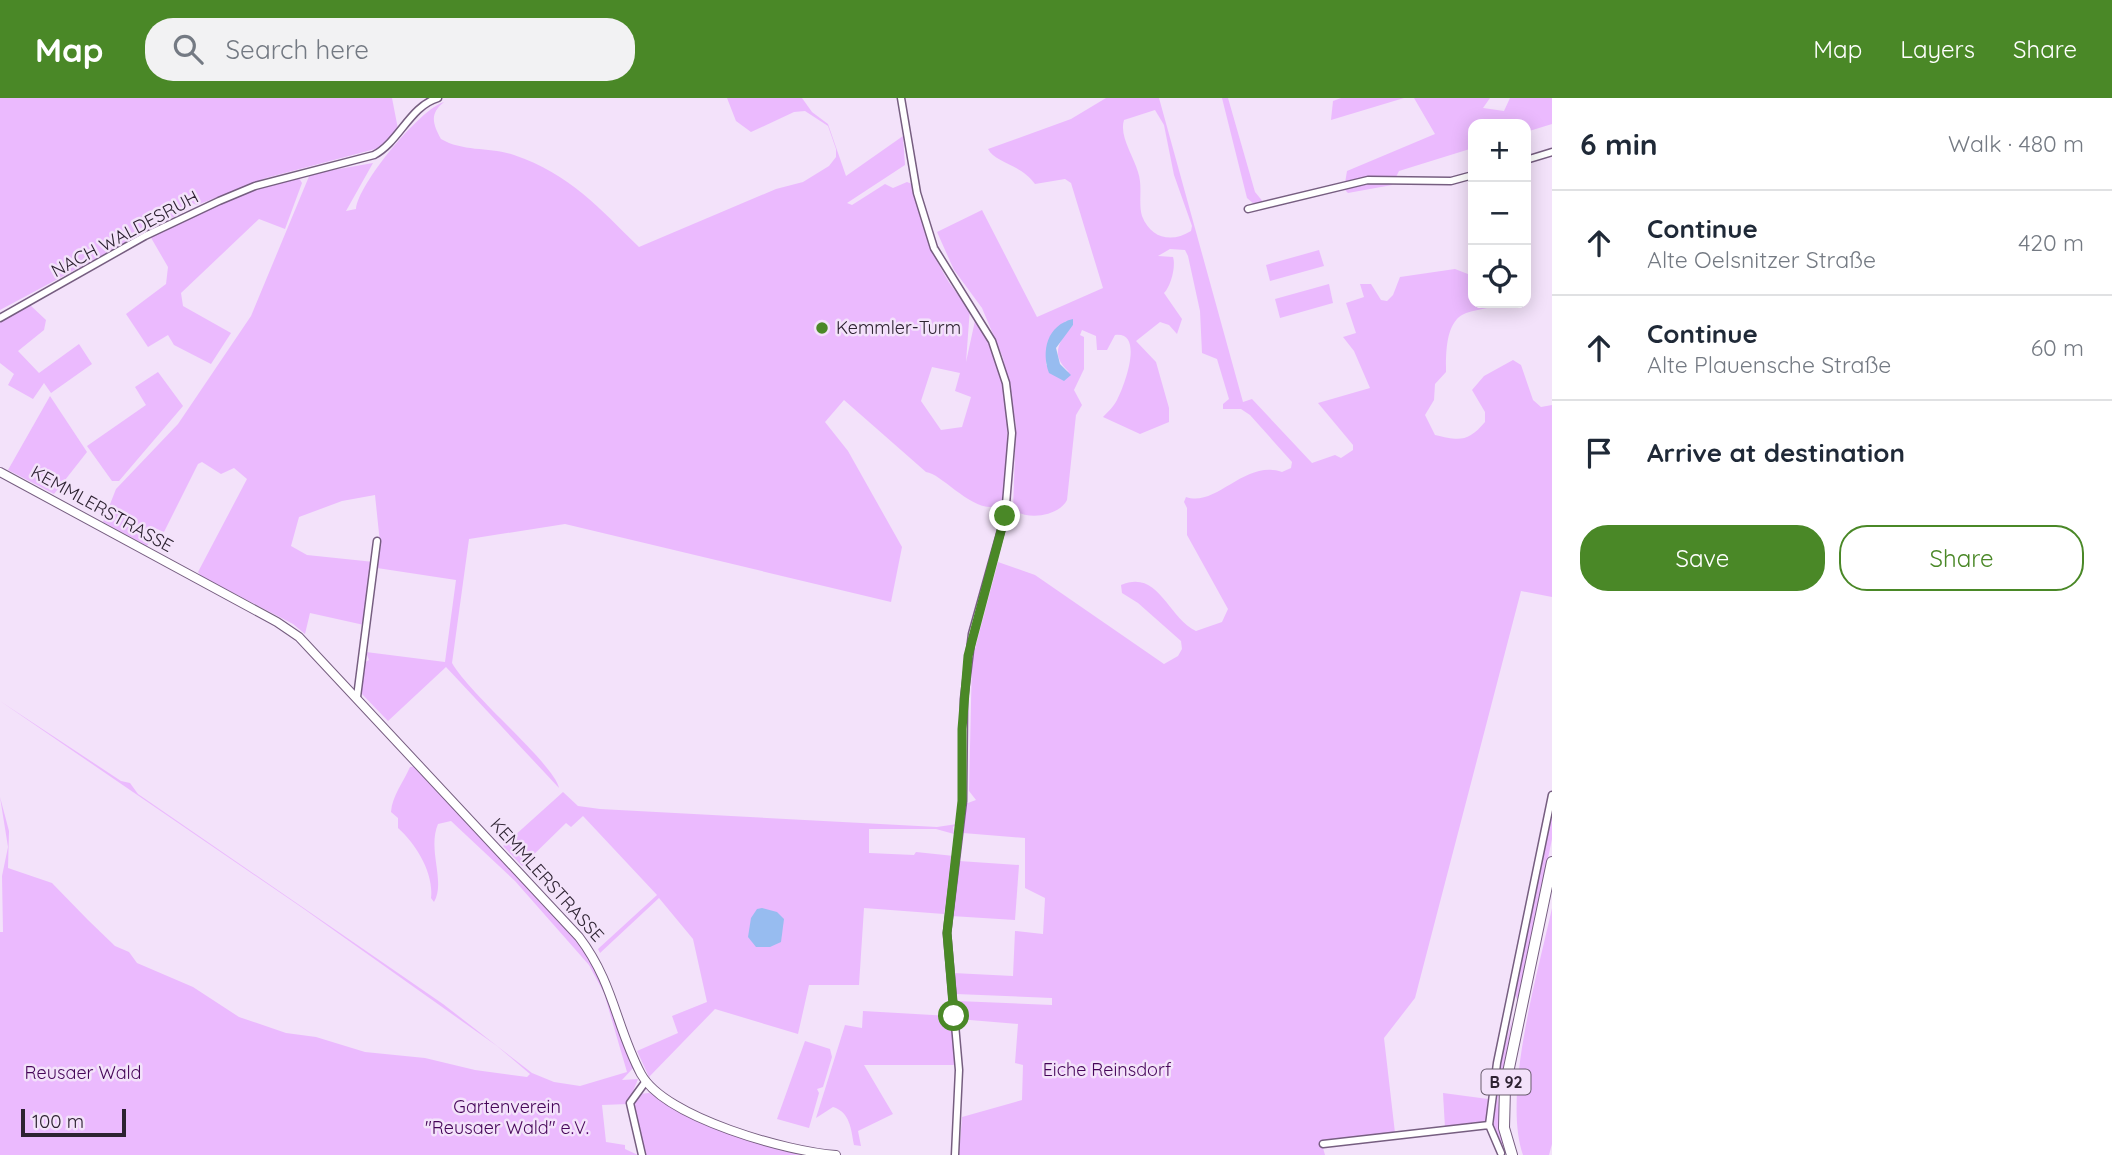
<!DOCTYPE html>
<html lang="en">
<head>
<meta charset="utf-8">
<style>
	:root { --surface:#fff; --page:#f2f2f3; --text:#1f2937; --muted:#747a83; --line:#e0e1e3; --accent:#4a8827 }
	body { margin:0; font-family:Quicksand,sans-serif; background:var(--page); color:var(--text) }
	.controls { position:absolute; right:21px; top:21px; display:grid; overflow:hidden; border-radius:14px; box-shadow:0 4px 18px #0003 }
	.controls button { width:63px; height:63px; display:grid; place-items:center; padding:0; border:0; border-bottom:2px solid var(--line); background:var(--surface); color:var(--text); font:35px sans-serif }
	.scale { position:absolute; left:21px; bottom:18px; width:105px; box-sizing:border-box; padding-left:7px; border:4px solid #2d2231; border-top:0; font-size:19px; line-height:24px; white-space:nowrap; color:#2d2231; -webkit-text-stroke:5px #f3e2fa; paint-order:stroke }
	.stop { position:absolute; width:21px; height:21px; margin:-16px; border:5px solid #4a8827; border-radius:50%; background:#fff }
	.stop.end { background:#4a8827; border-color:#fff; box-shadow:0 2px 7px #0008 }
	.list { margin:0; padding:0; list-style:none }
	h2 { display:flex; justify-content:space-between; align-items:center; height:91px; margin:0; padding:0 28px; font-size:30px }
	h2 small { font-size:23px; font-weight:400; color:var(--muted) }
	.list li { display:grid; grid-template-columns:46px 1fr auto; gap:21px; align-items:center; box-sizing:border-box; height:105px; padding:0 28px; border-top:2px solid var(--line) }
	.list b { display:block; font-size:26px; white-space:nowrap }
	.list p { margin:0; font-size:23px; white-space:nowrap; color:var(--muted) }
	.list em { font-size:23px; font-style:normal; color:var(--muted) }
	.actions { display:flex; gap:14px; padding:21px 28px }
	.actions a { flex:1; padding:16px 0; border:2px solid var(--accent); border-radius:28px; text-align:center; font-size:24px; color:var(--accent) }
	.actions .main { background:var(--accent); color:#fff }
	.icon { flex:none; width:38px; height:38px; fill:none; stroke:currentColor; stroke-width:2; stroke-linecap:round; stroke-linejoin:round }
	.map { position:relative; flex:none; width:1552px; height:1057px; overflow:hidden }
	header { display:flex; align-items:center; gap:42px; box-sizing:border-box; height:98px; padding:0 35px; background:var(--accent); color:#fff }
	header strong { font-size:33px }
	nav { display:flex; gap:38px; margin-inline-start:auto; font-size:24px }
	.search { width:490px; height:63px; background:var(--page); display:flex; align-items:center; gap:18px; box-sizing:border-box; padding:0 24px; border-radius:28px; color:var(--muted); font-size:26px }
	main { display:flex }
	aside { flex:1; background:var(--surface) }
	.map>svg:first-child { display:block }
	.green { fill:#ebbafe; fill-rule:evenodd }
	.water { fill:#97bcf0 }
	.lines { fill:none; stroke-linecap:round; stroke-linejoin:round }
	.minor-casing { stroke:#765e80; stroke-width:9 }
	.tertiary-casing { stroke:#765e80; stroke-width:10 }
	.primary-casing { stroke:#765e80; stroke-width:12 }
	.minor { stroke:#fff; stroke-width:6 }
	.tertiary { stroke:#fff; stroke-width:8 }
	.primary { stroke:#fff; stroke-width:10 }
	.route { stroke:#4a8827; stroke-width:9 }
	.poi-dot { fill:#4a8827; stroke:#f3e2fa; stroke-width:2.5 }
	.labels { text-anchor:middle; stroke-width:5; stroke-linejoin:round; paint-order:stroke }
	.shield { fill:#f3e2fa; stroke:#685c6d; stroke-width:2 }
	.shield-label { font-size:16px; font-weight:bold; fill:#2d2231 }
	.street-label { font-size:18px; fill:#2d2231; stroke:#f3e2fa }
	.poi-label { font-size:18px; fill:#2d2231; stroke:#f3e2fa; text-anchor:start }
	.park-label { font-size:18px; fill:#450558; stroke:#f3e2fa }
</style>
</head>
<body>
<header>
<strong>Map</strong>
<div class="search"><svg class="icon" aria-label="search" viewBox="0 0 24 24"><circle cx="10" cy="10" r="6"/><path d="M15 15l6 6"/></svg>Search here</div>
<nav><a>Map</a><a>Layers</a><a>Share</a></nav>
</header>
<main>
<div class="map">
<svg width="1552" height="1057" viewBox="0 0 1552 1057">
	<rect width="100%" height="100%" fill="#f3e2fa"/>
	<!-- green -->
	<g class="green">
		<path d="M0,0h392l6,31 -19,19 -113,30 -69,27 -10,-4 -8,13 -179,96z"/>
		<path d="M727,0h75l10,14 16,12 18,52 57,-40 2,29 -58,38 5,2 33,-21 8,4 14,-6 5,2c12,46 23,89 58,124l-4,54 10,-46c38,69 33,111 28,187 -26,18 -60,-29 -78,-31l-82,-72 -19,22 23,29 54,96 -11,55 -326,-78 -96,15 -17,124c19,33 102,101 107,125l-113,-121 -58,54 -27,-28 4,-31 4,-2 -3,-8 79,10 11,-82 -79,-12 3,-25 -5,-48 -33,6 -43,16 -8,29 16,9 67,7 -10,63 -54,-12 -5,21 -12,-10 -92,-48 -3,-4 49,-93 -13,-11 -13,6 -19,-12 -4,2 -34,68 -14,-6 -6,9 7,4 -4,7 -44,-24 13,-33 62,-65 73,-108 59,-142 63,-11 -27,48 10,-2c2,-25 64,-100 88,-107 -15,12 -11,22 -3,37 22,13 50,8 73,16 56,19 85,53 125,92l137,-58 27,-7 26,-16 7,-9v-8l-8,-23 -23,-15 -11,1 -43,20 -15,-11zM932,269l28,6 -5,18 16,6 -9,30 -21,3 -20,-29z"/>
		<path d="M1106,0h53l84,304 9,-3 60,64 23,-8 6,3 12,-8v-5l-35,-42 52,-15 -16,-37 -11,-14 13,-4 -10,-30 18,-6 -4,-13h11l10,16 6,1 6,-6 7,-18 55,-8 18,7v27h32c-13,6 -33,6 -43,12 -17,10 -16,41 -16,57l-11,12 -1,16 -9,15 10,20c25,6 33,7 50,-13v-10l-13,-22 12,-14 29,-16 8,5 12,35 8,7 11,-2v192l-31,-6 -106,407 -31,40 11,95 -74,8 4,14h-366l3,-38 60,-17 1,-35 -8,-2 3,-39 -60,-5 -1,-18 95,4v-7l-96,-4 -3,-21 60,3 2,-45 28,3 2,-36 -20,-10v-50l-62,-5 2,-29 11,-4 -7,-9 3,-131 26,-98 37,13 129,89 14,-8 4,-7 -1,-8 -43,-38 -16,-10 -1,-8c38,-16 46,32 75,46l26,-9 6,-13 -41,-74v-27l-3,-6 2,-5c30,11 59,-38 96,-25l9,-4 1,-6 -42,-47 -9,-6h-18v-5l6,-5 -12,-40 -15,-6 -2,-42 -12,-55 -3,-6 -15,-1 -12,7 15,1c3,9 -2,29 -9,36l18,26 -5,15 -8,-9 -9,-3 -24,19 20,21 13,46v14l-29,12 -37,-17c5,-5 11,-11 14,-17 7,-13 28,-69 -2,-65l-8,15h-10l-1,-14 -14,-6 -2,5 4,2v32l-10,21 8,15 -6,10 -9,85c-8,16 -40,21 -54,9l3,-84 -13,-67 -21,-50 -28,-38 -17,-38 45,-22 55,107 66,-29 -32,-105 -6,-4 -30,5c-14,-20 -40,-21 -47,-35l83,-30zM1155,12l9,15 10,50 18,51 -1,5c-19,12 -40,8 -49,-15 -4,-13 1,-30 -4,-44 -5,-17 -19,-36 -14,-52zM1066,223l7,4c-15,17 -23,30 -4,47l-23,-7 6,-31z"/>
		<path d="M1222,0h6l27,94 9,11 -10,1 -7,-6z"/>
		<path d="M1341,0h63l-73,22 2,-19z"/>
		<path d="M1414,0h76l-7,10 21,3 6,-13h42v26l-26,8v-8h-53v24l-74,23 -7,14 -44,8 -4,-4 3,-18 88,-37z"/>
		<path d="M299,80l3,5 -17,46 -26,-10 -78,74 2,13 48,27 -20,31 -37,-19 -6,-10 -20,12 -22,-33 40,-30 2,-17 -18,-31 100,-45z"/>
		<path d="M1319,152l5,16 -54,15 -4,-16z"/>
		<path d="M1329,186l4,19 -53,15 -5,-19z"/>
		<path d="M30,207l16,15 -2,10 -26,21 21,22 40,-29 13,20 -41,29 -7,-10 -11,16 -25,-14 6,-11 -14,-11v-41z"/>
		<path d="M158,274l25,34 -64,75h-7l-25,-35 59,-41 -11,-18z"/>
		<path d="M50,298l37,56 -33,42 -46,-24z"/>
		<path d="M0,603l121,80 9,2 8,11 305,210 89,69 22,9 26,4 47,-14 -23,-79 -15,-28 -74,-84 -64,-60 -13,3c-11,26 8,58 -4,78l-3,-4c3,-25 -15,-54 -33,-70v-10l-7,-6c1,-16 13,-31 19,-45l7,-1 160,174 23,33 35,93 -13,14 16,-1 -10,25 -26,1 4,37 19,3v4l13,6h-638v-223h3l-1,-56 6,-29 -8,-50 9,34 -1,37 44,15 36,37 27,26 14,6 8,11 56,24 46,30 47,16 30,4 49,15 60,6 50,12 52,7 3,-3 -33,-28 -193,-137z"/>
		<path d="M563,694l15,14 22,3 337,18 20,-3 -4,3 1,7 -18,-5h-67v24l45,2 2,-3 38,4 -10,58 -80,-6 -5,77h-50l-11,49 -83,-25 -66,68 -12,-26 41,-18 -6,-17 35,-14 -14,-63 -34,-41 -59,55 -2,-4 59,-54 -74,-79 -12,11 -5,-4 -44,43 -19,-20z"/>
		<path d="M1552,703v38l-34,163 -5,-13z"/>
		<path d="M959,763l60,4 -4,55 -64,-4z"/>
		<path d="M1552,810v236l-3,11h-26c-21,-60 15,-182 29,-247z"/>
		<path d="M863,913l87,5 5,49h-91l29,49 -35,17 3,15 -7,-1c-3,-16 -4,-33 -21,-38l-17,11 29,-93 17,3z"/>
		<path d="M1513,918l-15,83 5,50 -12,-26 2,-34z"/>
		<path d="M805,943l25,8 2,8 -9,30 -6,2 2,4 -10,35 -32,-9z"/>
		<path d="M649,995c54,23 101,53 160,62h-164l-11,-53 5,-8z"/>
		<path d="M1443,995l45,6 -2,21 -5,4 -36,4z"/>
	</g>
	<!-- water -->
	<g class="water">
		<path d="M1073,221v6l-17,23 4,16 11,11 -7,6 -15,-8c-8,-22 -2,-48 24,-54z"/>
		<path d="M762,810l15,4 7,7 -3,23 -11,5h-14l-8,-10 3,-19 6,-9z"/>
	</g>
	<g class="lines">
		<defs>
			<g id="minor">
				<path d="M901,0l16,95 17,55 58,93 14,42 6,50 -7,83 -33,118 -8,65 -1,102 -16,132 12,137 -4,85"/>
				<path d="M1526,62l26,-8"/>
				<path d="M1248,111l120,-29 83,1 22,-6"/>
				<path d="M0,220l145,-82 74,-35 36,-15 119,-31c25,-13 36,-49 64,-57"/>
				<path d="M357,599l20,-156"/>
				<path d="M1489,1027l8,-62 55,-268"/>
				<path d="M1323,1046l166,-19 12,28"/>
				<path d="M642,1057l-12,-52 16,-22"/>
			</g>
			<path id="tertiary" d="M0,374l277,150 22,15 280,300c35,46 37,90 62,137 24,44 148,78 195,81"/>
			<path id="primary" d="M1512,1057l-8,-27 1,-41 47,-225"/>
		</defs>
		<!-- minor casing -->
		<use href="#minor" class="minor-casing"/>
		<!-- tertiary casing -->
		<use href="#tertiary" class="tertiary-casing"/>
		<!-- primary casing -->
		<use href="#primary" class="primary-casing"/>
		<!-- minor -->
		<use href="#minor" class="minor"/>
		<!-- tertiary -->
		<use href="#tertiary" class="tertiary"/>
		<!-- primary -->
		<use href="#primary" class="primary"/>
	</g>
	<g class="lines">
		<!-- route -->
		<path class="route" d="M954,918l-7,-83 15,-132v-72l6,-73 37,-140"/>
	</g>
	<!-- markers -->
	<circle class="poi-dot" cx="822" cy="230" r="7"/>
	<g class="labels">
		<!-- shield labels -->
		<rect class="shield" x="1481.5" y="971.5" width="49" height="25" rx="5"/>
		<g class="shield-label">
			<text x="1506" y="990">B 92</text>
		</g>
		<!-- street labels -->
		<g class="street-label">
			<text transform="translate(125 136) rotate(-28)" y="6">NACH WALDESRUH</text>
			<text transform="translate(102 411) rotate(29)" y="6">KEMMLERSTRASSE</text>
			<text transform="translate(547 782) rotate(48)" y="6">KEMMLERSTRASSE</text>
		</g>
		<!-- poi labels -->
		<g class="poi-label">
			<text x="836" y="236">Kemmler-Turm</text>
		</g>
		<!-- park labels -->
		<g class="park-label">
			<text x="1107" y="978">Eiche Reinsdorf</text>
			<text x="83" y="981">Reusaer Wald</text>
			<text x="507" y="1015">Gartenverein<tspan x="507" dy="21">"Reusaer Wald" e.V.</tspan></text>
		</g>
	</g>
</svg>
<div class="controls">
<button>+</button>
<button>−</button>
<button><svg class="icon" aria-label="locate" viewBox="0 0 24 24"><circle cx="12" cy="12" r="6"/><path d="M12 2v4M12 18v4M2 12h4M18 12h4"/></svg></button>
</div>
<div class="scale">100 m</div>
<div class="stop" style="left:954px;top:918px"></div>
<div class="stop end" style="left:1005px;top:418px"></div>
</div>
<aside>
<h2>6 min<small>Walk · 480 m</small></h2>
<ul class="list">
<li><svg class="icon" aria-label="ahead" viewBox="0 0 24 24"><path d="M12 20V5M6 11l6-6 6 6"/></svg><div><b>Continue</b><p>Alte Oelsnitzer Straße</p></div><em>420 m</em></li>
<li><svg class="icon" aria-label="ahead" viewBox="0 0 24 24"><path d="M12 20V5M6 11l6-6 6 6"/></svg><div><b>Continue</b><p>Alte Plauensche Straße</p></div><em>60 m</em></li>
<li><svg class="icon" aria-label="arrive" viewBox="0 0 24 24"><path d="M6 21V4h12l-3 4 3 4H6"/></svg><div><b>Arrive at destination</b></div></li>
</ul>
<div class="actions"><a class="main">Save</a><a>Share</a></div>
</aside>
</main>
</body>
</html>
